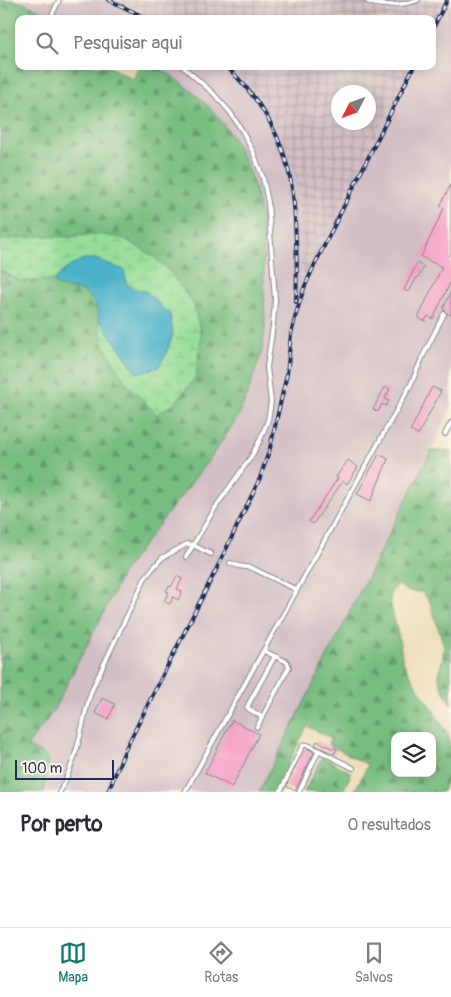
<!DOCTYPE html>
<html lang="pt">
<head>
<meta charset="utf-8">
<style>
	:root { --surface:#fff; --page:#f2f2f3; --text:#2b2b33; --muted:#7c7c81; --line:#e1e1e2; --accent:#0f766e }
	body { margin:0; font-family:Pangolin,sans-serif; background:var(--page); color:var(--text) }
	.controls { position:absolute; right:15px; bottom:15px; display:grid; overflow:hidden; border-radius:10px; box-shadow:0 2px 12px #0003 }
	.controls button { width:45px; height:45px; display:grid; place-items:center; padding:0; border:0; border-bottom:1px solid var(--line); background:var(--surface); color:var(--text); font:25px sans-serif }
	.compass { position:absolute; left:331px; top:85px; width:45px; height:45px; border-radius:50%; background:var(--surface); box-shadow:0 2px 12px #0003; rotate:228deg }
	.scale { position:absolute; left:15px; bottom:12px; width:99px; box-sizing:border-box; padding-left:5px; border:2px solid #1b2f5e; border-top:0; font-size:14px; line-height:18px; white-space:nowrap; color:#1b2f5e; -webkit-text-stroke:4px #fcf5e5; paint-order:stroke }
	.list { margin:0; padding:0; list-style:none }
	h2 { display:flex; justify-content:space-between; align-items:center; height:65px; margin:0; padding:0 20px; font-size:21px }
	h2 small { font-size:16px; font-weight:400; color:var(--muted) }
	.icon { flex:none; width:28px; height:28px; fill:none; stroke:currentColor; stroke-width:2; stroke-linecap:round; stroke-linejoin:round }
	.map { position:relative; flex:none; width:451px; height:792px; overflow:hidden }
	.search { position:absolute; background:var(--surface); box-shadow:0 2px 12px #0003; left:15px; right:15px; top:15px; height:55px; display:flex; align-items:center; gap:12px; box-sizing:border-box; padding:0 18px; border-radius:10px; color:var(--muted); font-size:19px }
	.sheet { height:135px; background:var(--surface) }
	nav { display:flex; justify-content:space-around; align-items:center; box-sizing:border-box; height:70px; border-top:1px solid var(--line); background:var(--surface); font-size:14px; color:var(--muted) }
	nav a { display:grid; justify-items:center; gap:2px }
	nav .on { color:var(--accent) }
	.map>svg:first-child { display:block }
	.industrial { fill:url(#industrial-grid); fill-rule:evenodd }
	.railway { fill:#d2bec4 }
	.forest { fill:url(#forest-firs); stroke:#4a766f; fill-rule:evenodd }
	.wetland { fill:url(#wetland-marsh); stroke:#58867b }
	.water { fill:#4ab2c9; stroke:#327094 }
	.building { fill:#f4a0c6 }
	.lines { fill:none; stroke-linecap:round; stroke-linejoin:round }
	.lane-casing { stroke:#84868c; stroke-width:6 }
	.lane { stroke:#fff; stroke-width:4 }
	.rail-casing { stroke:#1b2f5e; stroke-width:4 }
	.rail { stroke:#fcf5e5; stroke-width:2; stroke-dasharray:5.5; stroke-linecap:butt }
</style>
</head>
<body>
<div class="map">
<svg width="451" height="792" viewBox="0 0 451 792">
	<defs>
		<pattern id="industrial-grid" width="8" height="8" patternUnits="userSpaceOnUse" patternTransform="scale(1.25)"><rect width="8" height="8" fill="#d2bec4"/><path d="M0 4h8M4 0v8" fill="none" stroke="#aa9ba2"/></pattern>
		<pattern id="forest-firs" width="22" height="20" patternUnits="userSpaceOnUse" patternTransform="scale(1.25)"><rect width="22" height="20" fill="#78bd80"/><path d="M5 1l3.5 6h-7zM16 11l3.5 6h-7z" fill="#629a6c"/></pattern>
		<pattern id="wetland-marsh" width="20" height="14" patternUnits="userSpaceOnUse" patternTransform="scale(1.25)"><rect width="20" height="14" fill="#96de98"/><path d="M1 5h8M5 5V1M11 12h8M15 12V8" fill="none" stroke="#81bf85"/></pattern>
	</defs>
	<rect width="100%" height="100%" fill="#fcf5e5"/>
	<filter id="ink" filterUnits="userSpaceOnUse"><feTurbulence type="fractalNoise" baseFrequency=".02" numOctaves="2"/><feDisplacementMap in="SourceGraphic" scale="10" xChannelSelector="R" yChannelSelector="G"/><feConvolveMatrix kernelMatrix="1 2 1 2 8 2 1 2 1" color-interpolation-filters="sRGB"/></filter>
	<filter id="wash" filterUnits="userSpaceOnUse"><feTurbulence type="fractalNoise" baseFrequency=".0096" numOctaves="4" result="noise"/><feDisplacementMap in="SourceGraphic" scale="20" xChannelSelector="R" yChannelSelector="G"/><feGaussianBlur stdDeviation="1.12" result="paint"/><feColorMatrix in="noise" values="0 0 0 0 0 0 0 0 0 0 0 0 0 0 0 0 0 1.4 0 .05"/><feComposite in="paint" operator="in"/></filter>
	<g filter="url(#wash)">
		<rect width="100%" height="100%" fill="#eddebb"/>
		<!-- industrial -->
		<g class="industrial">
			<path d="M118,0h326l-12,23v-4h-277z"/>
			<path d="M231,66h180l-104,209 -6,-1v-36l-3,-39 -4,-26 -8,-21 -7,-21 -13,-23 -14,-20zM338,92h30v30h-30z"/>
		</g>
		<!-- railway -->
		<g class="railway">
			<path d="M13,0h105l37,19h-102l1,-2 -21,-10z"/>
			<path d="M444,0h7v407l-20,44 -172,341h-215l4,-35 -21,-11 25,-33 54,-105 16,-34 16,-22 76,-99 24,-36 9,-22 15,-44 3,-22 -2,-82 -9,-61 -10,-26 -12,-24 -18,-24 -21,-20 -24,-18 -14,-8h76l21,22 14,20 13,23 15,42 4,26 3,39v36l6,1 104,-209h21v-43z"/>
		</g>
		<!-- forest -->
		<g class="forest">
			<path d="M0,0h13l20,7 21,10 -1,2h-34v47h88l26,13 6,-13h16l14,8 24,18 21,20 18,24 12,24 10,26 7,30 2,31 2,82 -3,22 -15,44 -9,22 -24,36 -76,99 -16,22 -16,34 -54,105 -25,33 21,11 -4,35h-44v-522l20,11 34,-1 2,4 5,3 20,3 5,3 9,10 4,16 4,25 23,39 -30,-149 -25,3 -30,-1 -41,4z"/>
			<path d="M431,451h20v253l-10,-18 -2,-9 1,-8 3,-13 1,-10 -14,-44 -8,-10 -15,-1 -9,-6 -7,7 -1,10 9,37 4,23 14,25 14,19 17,29 3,18v20l-9,19h-88l14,-27 -40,-21 3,-6 -24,-12 -33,66h-15zM395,736h37v37h-37z"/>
			<path d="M322,757l30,16 -10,19h-38z"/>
		</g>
		<!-- wetland -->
		<path class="wetland" d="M96,234l27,4 30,18 17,16 24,33 7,31 -5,41 -22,27 -17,10 -31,-31 -23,-39 -4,-25 38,54 28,-17 8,-21 -3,-21 -9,-7 -12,-13 -5,-3 -13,-2 -5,-7 -2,-12 -10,-3 -47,1 -13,12 -34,1 -20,-11v-30l41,-4 30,1z"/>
		<!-- water -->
		<path class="water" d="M83,259h12l29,11 2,12 5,6 13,3 5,3 12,13 9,7 3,20 -8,22 -6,11 -22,6 -38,-54 -4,-16 -9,-10 -5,-3 -20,-3 -6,-4v-4c8,-8 17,-15 28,-20z"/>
		<g id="blocks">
			<!-- building -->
			<g class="building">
				<path d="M451,184v97l-18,38 -5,-3 -3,5 -7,-3 24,-51 -21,-10 23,-49 -4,-2z"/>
				<path d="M417,263l7,4 -6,11 -1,-1 -8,15 -5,-2z"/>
				<path d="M451,291v24l-7,-3 1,-2 -2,-1z"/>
				<path d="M385,387l5,2 -5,10 4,2 -3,5 -4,-2 -4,8 -5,-3z"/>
				<path d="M432,387l9,4 -23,44 -8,-4z"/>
				<path d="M379,454l9,5 -17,42 -14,-7z"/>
				<path d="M348,460l10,7 -11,17 -4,-3 -30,43 -4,-3 29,-43 -2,-1z"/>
				<path d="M177,576l5,3 -5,10 5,2 -4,9 -5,-3 -3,7 -6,-3 5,-9 -3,-1 3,-5 2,1z"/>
				<path d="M102,698l13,6 -7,15 -13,-6z"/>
				<path d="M232,720l27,14 -27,53 -27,-14z"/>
				<path d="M317,741l16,8 1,-2 3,2 -3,5 -19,-9z"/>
				<path d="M305,747l9,5 -19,39 -9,-5z"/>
			</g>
		</g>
	</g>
	<g filter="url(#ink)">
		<use href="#blocks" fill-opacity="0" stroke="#84868c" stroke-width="1"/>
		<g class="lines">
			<defs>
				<g id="lane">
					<path d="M366,0c12,8 39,5 52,0"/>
					<path d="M52,19v-4l7,-15"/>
					<path d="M182,66l31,27 17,19 13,20 11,22 9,24 5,24 7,98 -2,25 -6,42 4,35 -3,18 -8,20 -9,17 -34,48 -31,52"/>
					<path d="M445,434l6,-11"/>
					<path d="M230,563l9,3 13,2 45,22"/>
					<path d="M262,717l-13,-8 -2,-2 28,-51"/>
					<path d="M257,727l32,-60 -2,-5 -23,-11"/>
					<path d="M60,792c8,-17 15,-34 19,-52 5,-18 7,-36 14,-53l52,-109 8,-10 9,-10 25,-14 6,1 18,9"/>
					<path d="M185,792l226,-408 12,-28 21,-42"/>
					<path d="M280,792l22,-45 2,-2h4l45,23"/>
					<path d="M299,792l20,-42"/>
				</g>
			</defs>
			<!-- lane casing -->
			<use href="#lane" class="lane-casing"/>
			<!-- lane -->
			<use href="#lane" class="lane"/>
			<defs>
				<g id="rail">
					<path d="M109,0l39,19"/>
					<path d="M432,30l15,-30"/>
					<path d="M226,66c37,35 61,79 67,129 2,15 2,31 3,46 1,20 1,41 0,61"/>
					<path d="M108,792l17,-42 94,-186 41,-86 10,-30 17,-74 4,-40 5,-20 8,-26 11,-24 99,-198"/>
				</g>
			</defs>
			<!-- rail casing -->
			<use href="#rail" class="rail-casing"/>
			<!-- rail -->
			<use href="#rail" class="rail"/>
		</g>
	</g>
</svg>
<div class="controls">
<button><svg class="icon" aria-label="layers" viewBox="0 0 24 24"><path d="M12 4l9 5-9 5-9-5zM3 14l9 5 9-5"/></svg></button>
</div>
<svg class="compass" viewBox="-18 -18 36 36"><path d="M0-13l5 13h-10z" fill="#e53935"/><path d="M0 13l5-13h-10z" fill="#7c7c81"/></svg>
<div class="scale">100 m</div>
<div class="search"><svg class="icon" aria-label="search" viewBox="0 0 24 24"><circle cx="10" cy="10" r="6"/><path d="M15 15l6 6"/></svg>Pesquisar aqui</div>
</div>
<section class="sheet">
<h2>Por perto<small>0 resultados</small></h2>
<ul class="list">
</ul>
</section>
<nav>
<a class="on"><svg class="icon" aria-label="map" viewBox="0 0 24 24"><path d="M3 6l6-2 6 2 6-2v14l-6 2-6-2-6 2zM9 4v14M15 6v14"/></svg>Mapa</a>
<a><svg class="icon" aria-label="directions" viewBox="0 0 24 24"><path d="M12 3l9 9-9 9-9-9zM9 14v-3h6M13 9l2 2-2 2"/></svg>Rotas</a>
<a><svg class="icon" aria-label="saved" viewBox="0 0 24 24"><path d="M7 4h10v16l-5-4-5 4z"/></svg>Salvos</a>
</nav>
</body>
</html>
